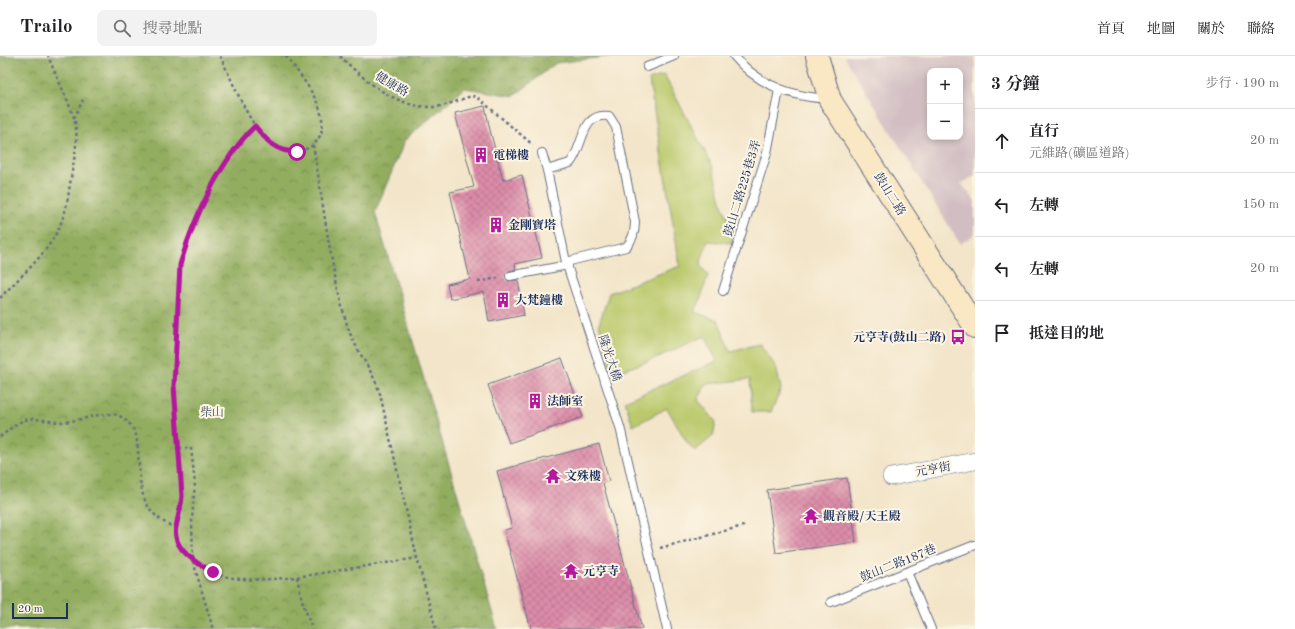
<!DOCTYPE html>
<html lang="zh-TW">
<head>
<meta charset="utf-8">
<style>
	:root { --surface:#fff; --page:#f2f2f2; --text:#202124; --muted:#757577; --line:#e0e0e0 }
	body { margin:0; font-family:"Old Standard TT","Noto Serif TC",serif; background:var(--page); color:var(--text) }
	.controls { position:absolute; right:12px; top:12px; display:grid; overflow:hidden; border-radius:8px; box-shadow:0 2px 6px #0003 }
	.controls button { width:36px; height:36px; display:grid; place-items:center; padding:0; border:0; border-bottom:1px solid var(--line); background:var(--surface); color:var(--text); font:20px sans-serif }
	.scale { position:absolute; left:12px; bottom:10px; width:56px; box-sizing:border-box; padding-left:4px; border:2px solid #1b2f5e; border-top:0; font-size:11px; line-height:14px; white-space:nowrap; color:#1b2f5e; -webkit-text-stroke:3px #fcf5e5; paint-order:stroke }
	.stop { position:absolute; width:12px; height:12px; margin:-9px; border:3px solid #b5179e; border-radius:50%; background:#fff }
	.stop.end { background:#b5179e; border-color:#fff; box-shadow:0 1px 4px #0008 }
	.list { margin:0; padding:0; list-style:none }
	h2 { display:flex; justify-content:space-between; align-items:center; height:52px; margin:0; padding:0 16px; font-size:17px }
	h2 small { font-size:13px; font-weight:400; color:var(--muted) }
	.list li { display:grid; grid-template-columns:26px 1fr auto; gap:12px; align-items:center; box-sizing:border-box; height:64px; padding:0 16px; border-top:1px solid var(--line) }
	.list b { display:block; font-size:15px; white-space:nowrap }
	.list p { margin:0; font-size:13px; white-space:nowrap; color:var(--muted) }
	.list em { font-size:13px; font-style:normal; color:var(--muted) }
	.icon { flex:none; width:22px; height:22px; fill:none; stroke:currentColor; stroke-width:2; stroke-linecap:round; stroke-linejoin:round }
	.map { position:relative; flex:none; width:975px; height:573px; overflow:hidden }
	header { display:flex; align-items:center; gap:24px; box-sizing:border-box; height:56px; padding:0 20px; background:var(--surface); border-bottom:1px solid var(--line) }
	header strong { font-size:19px }
	nav { display:flex; gap:22px; margin-inline-start:auto; font-size:14px }
	.search { width:280px; height:36px; background:var(--page); display:flex; align-items:center; gap:10px; box-sizing:border-box; padding:0 14px; border-radius:8px; color:var(--muted); font-size:15px }
	main { display:flex }
	aside { flex:1; background:var(--surface) }
	.map>svg:first-child { display:block }
	.industrial { fill:#d2bec2; fill-rule:evenodd }
	.green { fill:#bac96c; stroke:#6a7c65 }
	.forest { fill:url(#forest-crowns); stroke:#576e5f }
	.building { fill:url(#building-cross-hatch) }
	.lines { fill:none; stroke-linecap:round; stroke-linejoin:round }
	.lane-casing { stroke:#676f83; stroke-width:10 }
	.street-casing { stroke:#676f83; stroke-width:18 }
	.secondary-casing { stroke:#676f83; stroke-width:24 }
	.path { stroke:#676f83; stroke-width:2.5; stroke-dasharray:3 3; stroke-linecap:butt }
	.lane { stroke:#fff; stroke-width:8 }
	.street { stroke:#fff; stroke-width:17 }
	.secondary { stroke:#fae7c3; stroke-width:22 }
	.route { stroke:#b5179e; stroke-width:5 }
	.labels { text-anchor:middle; stroke-width:4; stroke-linejoin:round; paint-order:stroke }
	.street-label { font-size:12px; fill:#1b2f5e; stroke:#fcf5e5 }
	.poi-label { font-size:12px; font-weight:bold; fill:#1b2f5e; stroke:#fcf5e5; text-anchor:start }
	.park-label { font-size:12px; fill:#435662; stroke:#fcf5e5 }
</style>
</head>
<body>
<header>
<strong>Trailo</strong>
<div class="search"><svg class="icon" aria-label="search" viewBox="0 0 24 24"><circle cx="10" cy="10" r="6"/><path d="M15 15l6 6"/></svg>搜尋地點</div>
<nav><a>首頁</a><a>地圖</a><a>關於</a><a>聯絡</a></nav>
</header>
<main>
<div class="map">
<svg width="975" height="573" viewBox="0 0 975 573">
	<defs>
		<pattern id="forest-crowns" width="20" height="18" patternUnits="userSpaceOnUse"><rect width="20" height="18" fill="#93ad60"/><path d="M2 6a3 3 0 1 1 6 0M12 15a3 3 0 1 1 6 0" fill="none" stroke="#778d52"/></pattern>
		<pattern id="building-cross-hatch" width="8" height="8" patternUnits="userSpaceOnUse"><rect width="8" height="8" fill="#dd8ca9"/><path d="M0 0l8 8M0 8l8-8" fill="none" stroke="#b2738d"/></pattern>
	</defs>
	<rect width="100%" height="100%" fill="#fcf5e5"/>
	<filter id="ink" filterUnits="userSpaceOnUse"><feTurbulence type="fractalNoise" baseFrequency=".025" numOctaves="2"/><feDisplacementMap in="SourceGraphic" scale="8" xChannelSelector="R" yChannelSelector="G"/><feConvolveMatrix kernelMatrix="1 2 1 2 8 2 1 2 1" color-interpolation-filters="sRGB"/></filter>
	<filter id="wash" filterUnits="userSpaceOnUse"><feTurbulence type="fractalNoise" baseFrequency=".012" numOctaves="4" result="noise"/><feDisplacementMap in="SourceGraphic" scale="16" xChannelSelector="R" yChannelSelector="G"/><feGaussianBlur stdDeviation="0.9" result="paint"/><feColorMatrix in="noise" values="0 0 0 0 0 0 0 0 0 0 0 0 0 0 0 0 0 1.4 0 .05"/><feComposite in="paint" operator="in"/></filter>
	<g filter="url(#wash)">
		<rect width="100%" height="100%" fill="#f3e5c9"/>
		<!-- industrial -->
		<path class="industrial" d="M844,0h131v120l-14,7 14,18v33l-15,10zM930,15h30v66h-30z"/>
		<!-- green -->
		<path class="green" d="M664,19l48,90 11,43 10,20 -2,15 -23,-2 -8,24 8,10 -8,26 -6,11 24,8 12,31 30,-7 16,23 5,22 -10,23h-19l-2,-33 -44,5 -8,16 18,22 -3,14 -18,15 -9,-10 -19,-33 -34,18 -8,-25 92,-40 -13,-25 -50,23 -42,15 -13,-50 10,-31 71,-27 -31,-186z"/>
		<!-- forest -->
		<path class="forest" d="M0,0h613l-57,7 -42,33 -49,-8 -60,52 -30,72 122,417h-497z"/>
		<g id="blocks">
			<!-- building -->
			<g class="building">
				<path d="M485,50l5,24 13,50 19,-5 20,83 -27,6 1,5 -7,2 -4,4 3,6 10,-1 6,35 -35,7 -5,-30 -34,7 -3,-15 23,-5 -20,-87 24,-5 -19,-74z"/>
				<path d="M562,302l21,59 -74,26 -21,-58z"/>
				<path d="M599,388l10,37 -6,2 39,146h-111l-27,-99 8,-2 -15,-57z"/>
				<path d="M847,422l9,64 -80,11 -9,-63z"/>
			</g>
		</g>
	</g>
	<g filter="url(#ink)">
		<use href="#blocks" fill-opacity="0" stroke="#676f83" stroke-width="1"/>
		<g class="lines">
			<defs>
				<g id="lane">
					<path d="M734,0c24,29 59,41 95,43"/>
					<path d="M647,11l27,-11"/>
					<path d="M542,97l5,17"/>
					<path d="M566,206l60,-15c7,-7 9,-16 9,-25l-19,-95 -7,-11c-29,-4 -25,32 -39,47l-23,7 19,92 54,165 47,202"/>
					<path d="M510,220l58,-11"/>
					<path d="M723,235l44,-138 12,-63"/>
					<path d="M907,516l24,57"/>
					<path d="M831,546l144,-57"/>
				</g>
				<path id="street" d="M891,421l84,-16"/>
				<path id="secondary" d="M817,0l13,44 145,227"/>
			</defs>
			<!-- lane casing -->
			<use href="#lane" class="lane-casing"/>
			<!-- street casing -->
			<use href="#street" class="street-casing"/>
			<!-- secondary casing -->
			<use href="#secondary" class="secondary-casing"/>
			<!-- path -->
			<g class="path">
				<path d="M220,0c11,22 29,67 45,83 21,21 61,15 57,-20 -2,-20 -24,-47 -36,-63"/>
				<path d="M340,0c24,24 56,52 93,51 12,0 27,-8 39,-11l5,1 56,48"/>
				<path d="M74,62l9,-18"/>
				<path d="M255,70c-34,33 -62,93 -75,139l-6,121 8,110c0,6 0,13 -2,18 -2,7 -5,13 -4,21 1,9 7,14 12,20 28,31 72,25 109,22l5,23 10,29"/>
				<path d="M313,89c11,61 17,124 35,183 8,23 25,42 32,66l37,164 19,71"/>
				<path d="M478,226l20,-4"/>
				<path d="M0,242c22,-24 51,-46 62,-78 6,-15 7,-32 10,-48 3,-18 7,-36 2,-54 -7,-21 -18,-41 -26,-62"/>
				<path d="M0,381c7,-5 17,-15 25,-17 12,-3 24,2 37,2 30,-1 58,-24 74,13 7,41 -5,73 39,93"/>
				<path d="M179,392h12l4,35 -3,37 1,41 20,68"/>
				<path d="M660,492l87,-23"/>
				<path d="M297,521l120,-19"/>
			</g>
			<!-- lane -->
			<use href="#lane" class="lane"/>
			<!-- street -->
			<use href="#street" class="street"/>
			<!-- secondary -->
			<use href="#secondary" class="secondary"/>
		</g>
	</g>
	<g class="lines" filter="url(#ink)">
		<!-- route -->
		<path class="route" d="M213,516c-15,-8 -42,-23 -37,-45 2,-11 5,-20 6,-31l-8,-110 6,-121c13,-46 41,-106 75,-139 12,15 21,26 42,26"/>
	</g>
	<!-- icons -->
	<defs>
		<symbol id="building-bare" viewBox="-9 -9 18 18"><path d="M-4-6H4V6H1V3H-1V6H-4ZM-2.5-4.3h1.7v1.8h-1.7ZM.8-4.3h1.7v1.8H.8ZM-2.5-1h1.7V.8h-1.7ZM.8-1h1.7V.8H.8Z" fill="#b5179e" stroke="#fcf5e5" stroke-width="2.5" paint-order="stroke"/></symbol>
		<symbol id="bus-bare" viewBox="-9 -9 18 18"><path d="M-5-6H5V4H4V6H2V4H-2V6H-4V4H-5ZM-3.5-4V0h7V-4ZM-3.5 1.2v1.5H-2V1.2ZM2 1.2v1.5H3.5V1.2Z" fill="#b5179e" stroke="#fcf5e5" stroke-width="2.5" paint-order="stroke"/></symbol>
		<symbol id="temple-bare" viewBox="-9 -9 18 18"><path d="M0-6L5-2H3V0L6.5 2.5H4V6H1.5V3h-3V6H-4V2.5H-6.5L-3 0V-2H-5Z" fill="#b5179e" stroke="#fcf5e5" stroke-width="2.5" paint-order="stroke"/></symbol>
	</defs>
	<g fill-rule="evenodd">
		<use href="#building-bare" x="470" y="88" width="22" height="22"/>
		<use href="#building-bare" x="485" y="158" width="22" height="22"/>
		<use href="#building-bare" x="492" y="233" width="22" height="22"/>
		<use href="#bus-bare" x="947" y="270" width="22" height="22"/>
		<use href="#building-bare" x="524" y="334" width="22" height="22"/>
		<use href="#temple-bare" x="542" y="409" width="22" height="22"/>
		<use href="#temple-bare" x="800" y="449" width="22" height="22"/>
		<use href="#temple-bare" x="560" y="504" width="22" height="22"/>
	</g>
	<g class="labels">
		<!-- street labels -->
		<g class="street-label">
			<text transform="translate(392 28) rotate(30)" y="4">健康路</text>
			<text transform="translate(742 132) rotate(-73)" y="4">鼓山二路225巷3弄</text>
			<text transform="translate(890 138) rotate(58)" y="4">鼓山二路</text>
			<text transform="translate(610 302) rotate(71)" y="4">隆光大橋</text>
			<text transform="translate(933 413) rotate(-10)" y="4">元亨街</text>
			<text transform="translate(898 507) rotate(-22)" y="4">鼓山二路187巷</text>
		</g>
		<!-- poi labels -->
		<g class="poi-label">
			<text x="493" y="103">電梯樓</text>
			<text x="508" y="173">金剛寶塔</text>
			<text x="515" y="248">大梵鐘樓</text>
			<text x="946" y="285" text-anchor="end">元亨寺(鼓山二路)</text>
			<text x="547" y="349">法師室</text>
			<text x="565" y="424">文殊樓</text>
			<text x="823" y="464">觀音殿/天王殿</text>
			<text x="583" y="519">元亨寺</text>
		</g>
		<!-- park labels -->
		<g class="park-label">
			<text x="212" y="360">柴山</text>
		</g>
	</g>
</svg>
<div class="controls">
<button>+</button>
<button>−</button>
</div>
<div class="scale">20 m</div>
<div class="stop" style="left:297px;top:96px"></div>
<div class="stop end" style="left:213px;top:516px"></div>
</div>
<aside>
<h2>3 分鐘<small>步行 · 190 m</small></h2>
<ul class="list">
<li><svg class="icon" aria-label="ahead" viewBox="0 0 24 24"><path d="M12 20V5M6 11l6-6 6 6"/></svg><div><b>直行</b><p>元維路(礦區道路)</p></div><em>20 m</em></li>
<li><svg class="icon" aria-label="left" viewBox="0 0 24 24"><path d="M17 20v-9H6M10 6l-5 5 5 5"/></svg><div><b>左轉</b></div><em>150 m</em></li>
<li><svg class="icon" aria-label="left" viewBox="0 0 24 24"><path d="M17 20v-9H6M10 6l-5 5 5 5"/></svg><div><b>左轉</b></div><em>20 m</em></li>
<li><svg class="icon" aria-label="arrive" viewBox="0 0 24 24"><path d="M6 21V4h12l-3 4 3 4H6"/></svg><div><b>抵達目的地</b></div></li>
</ul>
</aside>
</main>
</body>
</html>
